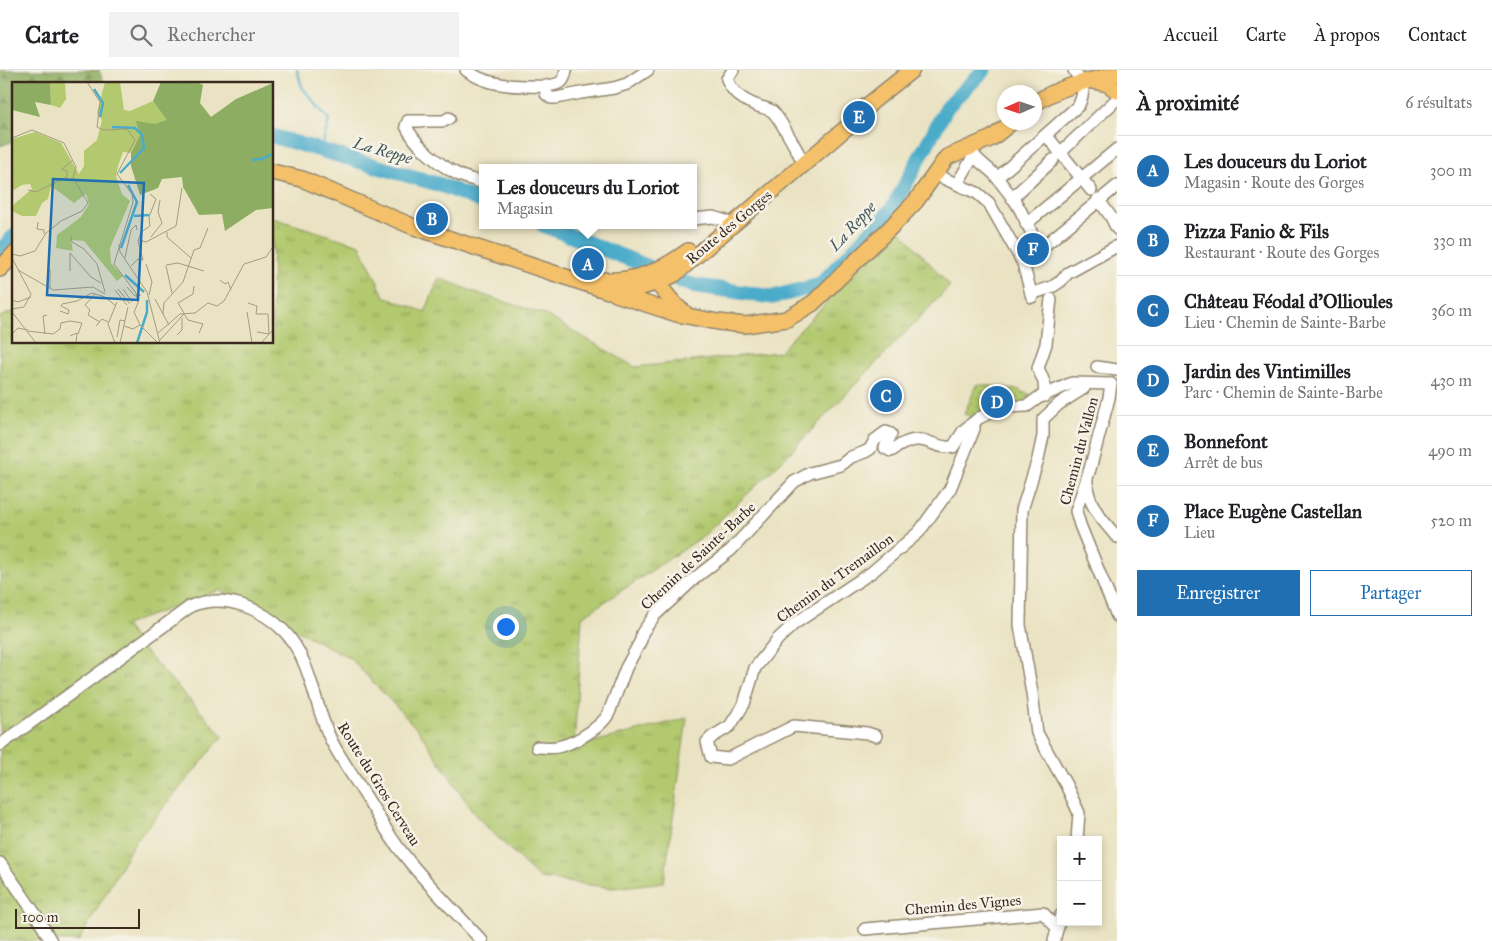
<!DOCTYPE html>
<html lang="fr">
<head>
<meta charset="utf-8">
<style>
	:root { --surface:#fff; --page:#f2f2f2; --text:#202124; --muted:#757577; --line:#e0e0e0; --accent:#1f6fb2 }
	body { margin:0; font-family:"IM FELL Great Primer",serif; background:var(--page); color:var(--text) }
	.controls { position:absolute; right:15px; bottom:15px; display:grid; overflow:hidden; border-radius:0px; box-shadow:0 2px 8px #0003 }
	.controls button { width:45px; height:45px; display:grid; place-items:center; padding:0; border:0; border-bottom:1px solid var(--line); background:var(--surface); color:var(--text); font:25px sans-serif }
	.compass { position:absolute; left:997px; top:15px; width:45px; height:45px; border-radius:50%; background:var(--surface); box-shadow:0 2px 8px #0003; rotate:267deg }
	.scale { position:absolute; left:15px; bottom:12px; width:125px; box-sizing:border-box; padding-left:5px; border:2px solid #3b2a1e; border-top:0; font-size:14px; line-height:18px; white-space:nowrap; color:#3b2a1e; -webkit-text-stroke:4px #f7f3e8; paint-order:stroke }
	.you { position:absolute; left:505px; top:556px; width:18px; height:18px; margin:-12px; border:4px solid #fff; border-radius:50%; background:#1a73e8; box-shadow:0 0 0 8px #1a73e833 }
	.badge { display:grid; place-items:center; width:32px; height:32px; border-radius:50%; background:var(--accent); color:#fff; font-size:16px; font-weight:700 }
	.pin { position:absolute; translate:-50% -50%; border:2px solid #fff; box-shadow:0 1px 5px #0006 }
	.popup { position:absolute; left:479px; top:94px; width:218px; height:65px; box-sizing:border-box; display:grid; place-content:center; border-radius:0px; background:var(--surface); filter:drop-shadow(0 1px 4px #0005); font-size:16px; white-space:nowrap; color:var(--muted) }
	.popup b { font-size:19px; color:var(--text) }
	.popup::after { content:''; position:absolute; left:50%; top:100%; margin-left:-10px; border:10px solid transparent; border-top-color:var(--surface) }
	.list { margin:0; padding:0; list-style:none }
	h2 { display:flex; justify-content:space-between; align-items:center; height:65px; margin:0; padding:0 20px; font-size:21px }
	h2 small { font-size:16px; font-weight:400; color:var(--muted) }
	.list li { display:grid; grid-template-columns:32px 1fr auto; gap:15px; align-items:center; box-sizing:border-box; height:70px; padding:0 20px; border-top:1px solid var(--line) }
	.list b { display:block; font-size:19px; white-space:nowrap }
	.list p { margin:0; font-size:16px; white-space:nowrap; color:var(--muted) }
	.list em { font-size:16px; font-style:normal; color:var(--muted) }
	.actions { display:flex; gap:10px; padding:15px 20px }
	.actions a { flex:1; padding:11px 0; border:1px solid var(--accent); border-radius:0px; text-align:center; font-size:18px; color:var(--accent) }
	.actions .main { background:var(--accent); color:#fff }
	.icon { flex:none; width:28px; height:28px; fill:none; stroke:currentColor; stroke-width:2; stroke-linecap:round; stroke-linejoin:round }
	.map { position:relative; flex:none; width:1117px; height:871px; overflow:hidden }
	header { display:flex; align-items:center; gap:30px; box-sizing:border-box; height:70px; padding:0 25px; background:var(--surface); border-bottom:1px solid var(--line) }
	header strong { font-size:24px }
	nav { display:flex; gap:28px; margin-inline-start:auto; font-size:18px }
	.search { width:350px; height:45px; background:var(--page); display:flex; align-items:center; gap:12px; box-sizing:border-box; padding:0 18px; border-radius:0px; color:var(--muted); font-size:19px }
	main { display:flex }
	aside { flex:1; background:var(--surface) }
	.map>svg:first-child { display:block }
	.grass { fill:url(#grass-tufts); stroke:#767a46 }
	.forest { fill:url(#forest-firs); stroke:#646c40 }
	.garden { fill:url(#garden-dots); stroke:#767a46 }
	.lines { fill:none; stroke-linecap:round; stroke-linejoin:round }
	.stream { stroke:#4bacca; stroke-width:2.5 }
	.river { stroke:#4bacca; stroke-width:15 }
	.minor-casing { stroke:#928670; stroke-width:14 }
	.major-casing { stroke:#928670; stroke-width:18 }
	.minor { stroke:#fff; stroke-width:11 }
	.major { stroke:#f4c16a; stroke-width:15 }
	.labels { text-anchor:middle; stroke-width:5; stroke-linejoin:round; paint-order:stroke }
	.street-label { font-size:15px; fill:#3b2a1e; stroke:#f7f3e8 }
	.water-label { font-size:16px; font-style:italic; fill:#41585a; stroke:#f7f3e8 }
	.inset-river { fill:none; stroke:#4bacca; stroke-width:2.5 }
	.inset-road { fill:none; stroke:#a49981; stroke-width:1 }
	.view { fill:#1f6fb2; fill-opacity:0.15; stroke:#1f6fb2; stroke-width:2.5 }
	.inset-edge { fill:none; stroke:#3b2a1e; stroke-width:2.5 }
</style>
</head>
<body>
<header>
<strong>Carte</strong>
<div class="search"><svg class="icon" aria-label="search" viewBox="0 0 24 24"><circle cx="10" cy="10" r="6"/><path d="M15 15l6 6"/></svg>Rechercher</div>
<nav><a>Accueil</a><a>Carte</a><a>À propos</a><a>Contact</a></nav>
</header>
<main>
<div class="map">
<svg width="1117" height="871" viewBox="0 0 1117 871">
	<defs>
		<pattern id="grass-tufts" width="24" height="20" patternUnits="userSpaceOnUse" patternTransform="scale(1.25)"><rect width="24" height="20" fill="#b2c96f"/><path d="M3 7l-1-3M5 7V3M7 7l1-3M15 17l-1-3M17 17v-4M19 17l1-3" fill="none" stroke="#92a35b"/></pattern>
		<pattern id="forest-firs" width="22" height="20" patternUnits="userSpaceOnUse" patternTransform="scale(1.25)"><rect width="22" height="20" fill="#8dad62"/><path d="M5 1l3.5 6h-7zM16 11l3.5 6h-7z" fill="#748d50"/></pattern>
		<pattern id="garden-dots" width="8" height="8" patternUnits="userSpaceOnUse" patternTransform="scale(1.25)"><rect width="8" height="8" fill="#b2c96f"/><path d="M2 2h.1M6 6h.1" fill="none" stroke="#92a35b" stroke-width="1.8" stroke-linecap="round"/></pattern>
	</defs>
	<rect width="100%" height="100%" fill="#f7f3e8"/>
	<filter id="ink" filterUnits="userSpaceOnUse"><feTurbulence type="fractalNoise" baseFrequency=".02" numOctaves="2"/><feDisplacementMap in="SourceGraphic" scale="10" xChannelSelector="R" yChannelSelector="G"/><feConvolveMatrix kernelMatrix="1 2 1 2 8 2 1 2 1" color-interpolation-filters="sRGB"/></filter>
	<filter id="wash" filterUnits="userSpaceOnUse"><feTurbulence type="fractalNoise" baseFrequency=".0096" numOctaves="4" result="noise"/><feDisplacementMap in="SourceGraphic" scale="20" xChannelSelector="R" yChannelSelector="G"/><feGaussianBlur stdDeviation="1.12" result="paint"/><feColorMatrix in="noise" values="0 0 0 0 0 0 0 0 0 0 0 0 0 0 0 0 0 1.4 0 .05"/><feComposite in="paint" operator="in"/></filter>
	<g filter="url(#wash)">
		<rect width="100%" height="100%" fill="#eae3c3"/>
		<!-- grass -->
		<path class="grass" d="M273,148l87,27 24,51 41,16 14,-34 38,15 67,21 91,53 144,-15 119,-124 52,58 -170,177 -78,74 -120,80 -8,130 113,-29 -23,164 -51,6 -74,-10 -63,-62 -57,-85 -69,-73 -131,-68 -94,35 15,21 83,90 -90,109 -54,96h-79v-624l14,-6v31h258z"/>
		<!-- forest -->
		<path class="forest" d="M0,0h99l5,14h-90v57l-14,5z"/>
		<!-- garden -->
		<path class="garden" d="M977,314l44,6v2l9,2 -5,9 -52,16 -3,-3 -6,-2z"/>
		<g class="lines">
			<!-- stream -->
			<path class="stream" d="M297,0l5,17 27,33 -8,30"/>
			<!-- river -->
			<g class="river">
				<path d="M272,66l169,49 42,17"/>
				<path d="M543,155l106,42"/>
				<path d="M0,181l14,-15"/>
				<path d="M679,210l13,5 81,12 47,-12 72,-76 55,-102 37,-37"/>
			</g>
		</g>
	</g>
	<g filter="url(#ink)">
		<g class="lines">
			<defs>
				<g id="minor">
					<path d="M466,0c17,13 38,16 59,16 12,0 23,2 34,-3 5,-2 6,-8 7,-13"/>
					<path d="M733,0l-6,9c5,14 17,22 31,27 4,2 10,2 14,5 8,7 23,36 29,47"/>
					<path d="M546,17v7l5,4h5l25,-5 33,-5 13,-4 21,-14"/>
					<path d="M449,48l-5,3h-36l-2,5c9,19 32,38 51,48 8,4 18,6 26,9"/>
					<path d="M1046,65l45,55"/>
					<path d="M970,78c5,13 17,18 26,28 5,7 11,15 17,22 11,16 18,35 27,52"/>
					<path d="M1059,84l58,-55"/>
					<path d="M934,104l43,19 12,10 34,60 9,34"/>
					<path d="M997,108l82,-73c7,-17 4,-19 -5,-35"/>
					<path d="M957,114l16,-27"/>
					<path d="M1012,128l41,-38"/>
					<path d="M1098,129l13,18 6,12"/>
					<path d="M693,149l20,-2 13,4"/>
					<path d="M1026,154l91,-75"/>
					<path d="M1023,193l94,-77"/>
					<path d="M1031,224l21,-7 9,-6 7,-8 49,-27"/>
					<path d="M1097,297l20,3"/>
					<path d="M1111,314l-2,14 -19,71 -14,42 4,14 37,91"/>
					<path d="M1045,326l-1,-14 -6,-14 8,-24 5,-45"/>
					<path d="M1087,411c-1,22 16,40 30,56"/>
					<path d="M876,666l-9,-3 -73,-7 -66,33 -17,-2 -4,-15 5,-5 18,-11 14,-22 11,-36 23,-29 16,-15 78,-52 47,-40 31,-43 24,-60v-6"/>
					<path d="M0,675l191,-139c32,-13 69,1 93,25 29,31 29,74 48,111 11,21 26,41 38,61 10,16 19,33 31,48 24,32 54,60 81,90"/>
					<path d="M537,677c8,0 16,2 24,-1 16,-4 47,-22 50,-39l15,-39 15,-28 1,-7 13,-18 40,-37 36,-28 63,-68 16,-9 31,-8 10,-8 14,-5 5,-3 5,-9 11,-8 5,2 -6,14 6,3c7,-5 17,-11 26,-11 13,-1 20,9 36,7l11,-17 15,-12 24,-11 24,-1 11,-8 34,-15 39,1"/>
					<path d="M1077,770l2,-27 -13,-28 -29,-52 -5,-40 -12,-68 2,-115 16,-51 5,-23v-17l16,-15 25,-16"/>
					<path d="M0,793l36,52 15,26"/>
					<path d="M865,859l178,-16 14,15"/>
					<path d="M1054,871l7,-26"/>
				</g>
				<g id="major">
					<path d="M1093,11l15,3 9,7"/>
					<path d="M1034,34c23,-17 56,-24 83,-30"/>
					<path d="M863,39l49,-39"/>
					<path d="M272,102l30,7 112,48 194,64c25,0 45,-5 67,-17l184,-157 11,-13"/>
					<path d="M0,199l14,-15"/>
					<path d="M650,208c14,8 19,25 34,34"/>
					<path d="M598,210c37,2 60,-7 90,-29"/>
					<path d="M616,224l61,20 41,8 27,3 42,-6 26,-16 80,-78 23,-24 31,-44 45,-19 20,-16"/>
				</g>
			</defs>
			<!-- minor casing -->
			<use href="#minor" class="minor-casing"/>
			<!-- major casing -->
			<use href="#major" class="major-casing"/>
			<!-- minor -->
			<use href="#minor" class="minor"/>
			<!-- major -->
			<use href="#major" class="major"/>
		</g>
	</g>
	<g class="labels">
		<!-- street labels -->
		<g class="street-label">
			<text transform="translate(729 157) rotate(-40)" y="5">Route des Gorges</text>
			<text transform="translate(1079 381) rotate(-75)" y="5">Chemin du Vallon</text>
			<text transform="translate(698 486) rotate(-43)" y="5">Chemin de Sainte-Barbe</text>
			<text transform="translate(835 508) rotate(-36)" y="5">Chemin du Tremaillon</text>
			<text transform="translate(379 714) rotate(58)" y="5">Route du Gros Cerveau</text>
			<text transform="translate(963 835) rotate(-5)" y="5">Chemin des Vignes</text>
		</g>
		<!-- water labels -->
		<g class="water-label">
			<text transform="translate(383 80) rotate(16)" y="6">La Reppe</text>
			<text transform="translate(852 156) rotate(-47)" y="6">La Reppe</text>
		</g>
	</g>
	<!-- overview -->
	<g transform="translate(12 12)">
		<rect width="261" height="261" fill="#eae3c3"/>
		<path d="M38,0h15l1,17 -6,9 -9,-3zM93,0h15l4,28 6,1 23,-10 15,19 -28,15 -9,18 -8,-1 -5,14 -2,10 6,18 8,7 -20,47 1,15 12,13 -6,5 -33,-40 -13,-1 2,11 -17,-3 1,-13 24,-18 8,-13 -3,-10 -12,9 -23,-17 -3,13 -6,4 -6,13h-14l-10,-5 2,-7 18,-15 -2,-5 -8,1 -10,6v-52l23,-7 26,11 18,31 5,-8v-15l13,-11 5,-20 -5,-7z" fill="#b2c96f"/>
		<path d="M0,0h38l1,23 -16,-3 5,15 -28,-7zM149,0h36l6,3 -3,18 11,14 25,-18 37,-16v125l-17,2 -31,21 -3,-17 -23,1 -16,-28 -1,-10 -20,2 -4,9 -18,7 -9,-29v-13l9,-18 -4,-14 19,3 12,-4 -14,-19z" fill="#8dad62"/>
		<path class="inset-river" d="M82,7l9,14 -3,14M100,45l23,1 7,7 2,13 -24,25M240,78l10,-1 12,-6M122,134l15,-1M109,166l16,-46 -9,-17M113,193l19,17M125,261l10,-31v-12"/>
		<path class="inset-road" d="M75,0l13,20 -3,25 6,3 24,-1 8,11 -18,34 15,20 1,8 -19,62 22,29 2,10 -4,9 6,13 -7,4 -9,-3M0,56l20,-8 32,13 12,24 -3,11 15,25 -6,8 -21,10 -15,12 -11,18 -15,5 -8,-2M16,108l8,2 31,-15v-6l-5,-2 11,-9M26,140l-1,7 7,1v4M155,150v5l24,21M59,154l1,6 12,7 13,15 8,28M139,155l11,-14 -4,-11 2,-12M127,158l7,2 30,-16 6,-38M107,162l1,8 27,40 13,51M0,176l19,36 -7,13 -12,2M113,176l6,-28 5,-5 1,5M134,182l6,18 -3,13M154,183l12,-2 26,8M119,184l7,-7 5,1 -5,-19 3,-9 9,-6 -1,-9 7,-18 -6,-5M154,184l6,27M6,188l35,20 40,-3 12,7M58,189v-18l21,24 10,6M208,198l5,4 3,-2 3,8M115,205l8,9 6,-1M38,206v-19M106,207l12,15M111,207l9,13M103,208l12,15M83,212l-10,11 5,5 -2,5 12,7M143,217l8,15M0,218l6,2 13,-5M236,221l9,3 -1,8h12l1,20 -12,-2M48,229l8,3 1,-4 -8,-4 1,-2 15,-3 15,-8 13,4 11,9M0,230l24,31M235,230l5,31M172,231l-6,-10 15,-9 1,-8M172,232l4,6 15,4 -4,9M128,243l18,18M157,243l-6,-11 1,-11 19,-21 11,-32 6,-2 8,-20M84,244l6,-7 6,3M16,249l25,3 7,-5 1,-6 9,-2 12,2 -4,11M146,251l22,-19 15,-1 13,-10 9,3 7,-5 20,-37 22,-7 8,-12M0,252l6,-6 10,2M33,252l-2,-18 4,-1M165,253l5,-5v-12M58,254l7,-3 -1,10M105,255l3,-17 5,1M148,258l24,-26M103,261l-7,-19 9,-22M108,261l8,-36M249,261l13,-14"/>
		<path class="view" d="M41,97l91,4 -6,117 -91,-5z"/>
		<rect width="261" height="261" class="inset-edge"/>
	</g>
</svg>
<div class="controls">
<button>+</button>
<button>−</button>
</div>
<svg class="compass" viewBox="-18 -18 36 36"><path d="M0-13l5 13h-10z" fill="#e53935"/><path d="M0 13l5-13h-10z" fill="#757577"/></svg>
<div class="scale">100 m</div>
<div class="you"></div>
<div class="pin badge" style="left:588px;top:194px">A</div>
<div class="popup"><b>Les douceurs du Loriot</b>Magasin</div>
<div class="pin badge" style="left:432px;top:149px">B</div>
<div class="pin badge" style="left:886px;top:326px">C</div>
<div class="pin badge" style="left:997px;top:332px">D</div>
<div class="pin badge" style="left:859px;top:47px">E</div>
<div class="pin badge" style="left:1033px;top:179px">F</div>
</div>
<aside>
<h2>À proximité<small>6 résultats</small></h2>
<ul class="list">
<li><span class="badge">A</span><div><b>Les douceurs du Loriot</b><p>Magasin · Route des Gorges</p></div><em>300 m</em></li>
<li><span class="badge">B</span><div><b>Pizza Fanio &amp; Fils</b><p>Restaurant · Route des Gorges</p></div><em>330 m</em></li>
<li><span class="badge">C</span><div><b>Château Féodal d'Ollioules</b><p>Lieu · Chemin de Sainte-Barbe</p></div><em>360 m</em></li>
<li><span class="badge">D</span><div><b>Jardin des Vintimilles</b><p>Parc · Chemin de Sainte-Barbe</p></div><em>430 m</em></li>
<li><span class="badge">E</span><div><b>Bonnefont</b><p>Arrêt de bus</p></div><em>490 m</em></li>
<li><span class="badge">F</span><div><b>Place Eugène Castellan</b><p>Lieu</p></div><em>520 m</em></li>
</ul>
<div class="actions"><a class="main">Enregistrer</a><a>Partager</a></div>
</aside>
</main>
</body>
</html>
